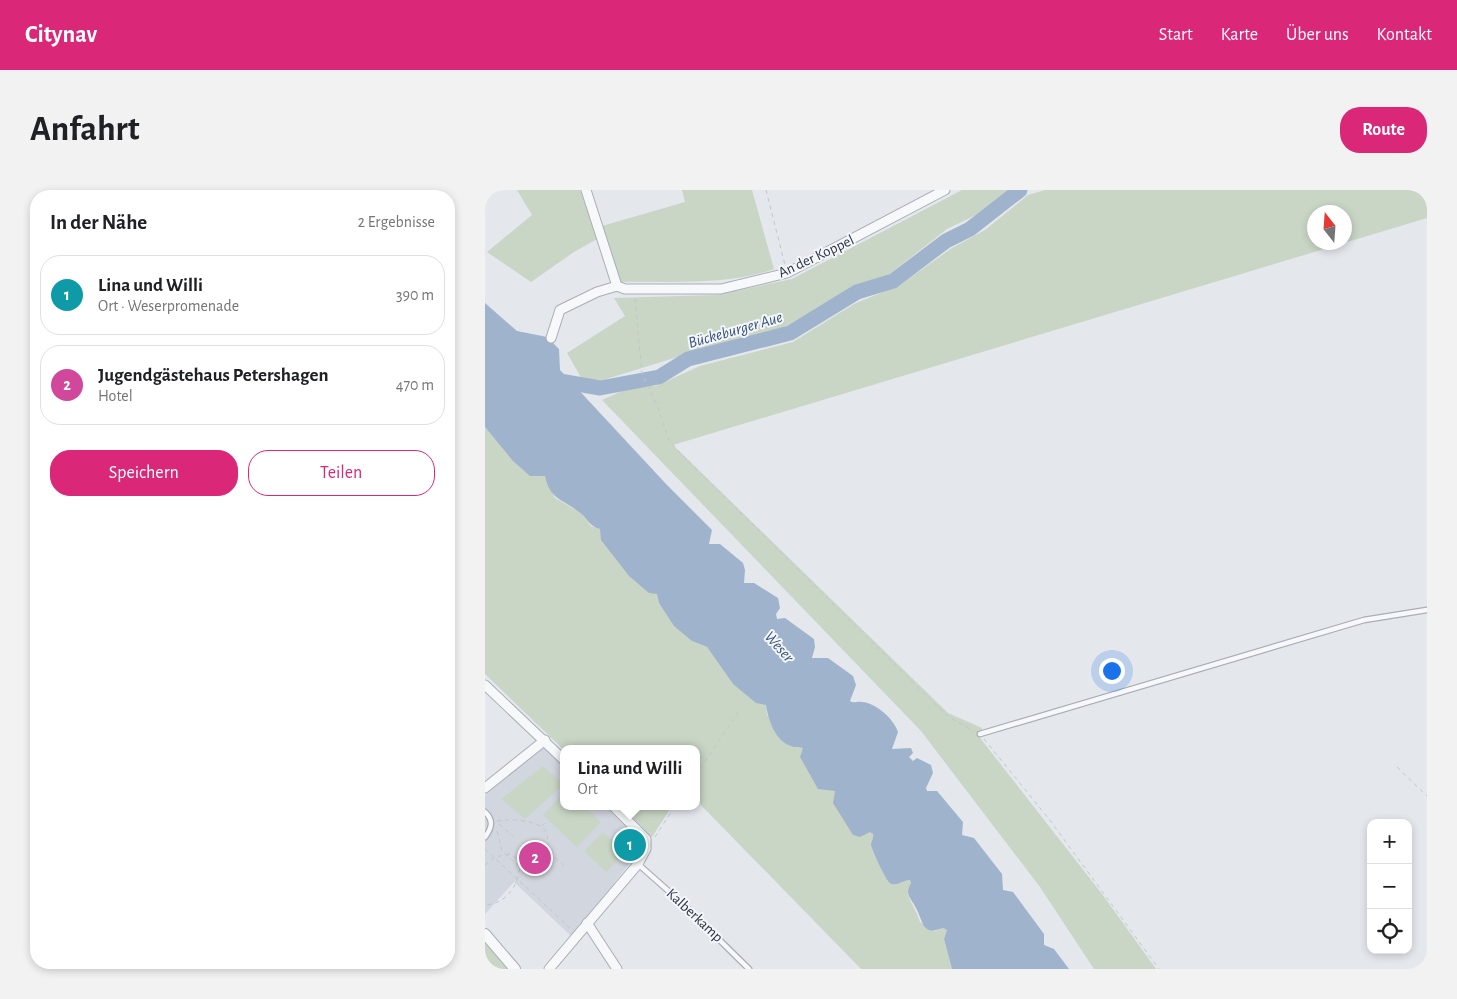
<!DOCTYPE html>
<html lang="de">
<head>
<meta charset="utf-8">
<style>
	:root { --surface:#fff; --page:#f2f2f2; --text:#202124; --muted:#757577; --line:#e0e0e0; --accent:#db2777 }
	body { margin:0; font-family:"Alegreya Sans",sans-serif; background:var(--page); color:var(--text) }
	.controls { position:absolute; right:15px; bottom:15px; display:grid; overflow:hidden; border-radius:10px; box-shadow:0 2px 8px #0003 }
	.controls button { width:45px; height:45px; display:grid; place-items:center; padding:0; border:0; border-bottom:1px solid var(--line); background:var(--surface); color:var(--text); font:25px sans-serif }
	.compass { position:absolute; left:822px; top:15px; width:45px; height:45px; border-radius:50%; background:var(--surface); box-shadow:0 2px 8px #0003; rotate:343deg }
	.you { position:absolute; left:626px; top:480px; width:18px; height:18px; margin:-12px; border:4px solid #fff; border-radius:50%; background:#1a73e8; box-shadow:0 0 0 8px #1a73e833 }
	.badge { display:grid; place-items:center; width:32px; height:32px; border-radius:50%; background:var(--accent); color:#fff; font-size:16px; font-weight:700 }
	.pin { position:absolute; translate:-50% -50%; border:2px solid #fff; box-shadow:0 1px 5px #0006 }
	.popup { position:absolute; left:75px; top:555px; width:140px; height:65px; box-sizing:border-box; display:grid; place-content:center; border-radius:10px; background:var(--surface); filter:drop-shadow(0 1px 4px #0005); font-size:16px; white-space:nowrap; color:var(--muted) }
	.popup b { font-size:19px; color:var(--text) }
	.popup::after { content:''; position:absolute; left:50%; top:100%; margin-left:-10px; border:10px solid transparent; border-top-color:var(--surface) }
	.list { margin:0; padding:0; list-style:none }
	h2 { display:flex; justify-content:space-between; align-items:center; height:65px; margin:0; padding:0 20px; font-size:21px }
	h2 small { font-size:16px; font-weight:400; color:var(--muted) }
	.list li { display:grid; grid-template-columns:32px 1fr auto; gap:15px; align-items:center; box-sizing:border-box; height:80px; margin:0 10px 10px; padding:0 10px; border:1px solid var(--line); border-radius:20px }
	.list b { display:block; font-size:19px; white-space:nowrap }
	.list p { margin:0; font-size:16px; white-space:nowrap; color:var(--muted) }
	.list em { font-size:16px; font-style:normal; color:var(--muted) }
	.actions { display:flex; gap:10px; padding:15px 20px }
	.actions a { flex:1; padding:11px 0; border:1px solid var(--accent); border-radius:20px; text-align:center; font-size:18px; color:var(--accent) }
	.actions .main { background:var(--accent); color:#fff }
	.icon { flex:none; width:28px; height:28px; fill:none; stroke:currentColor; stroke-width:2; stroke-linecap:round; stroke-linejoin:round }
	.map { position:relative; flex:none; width:942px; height:779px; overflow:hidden; border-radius:20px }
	header { display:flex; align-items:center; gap:30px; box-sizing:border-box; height:70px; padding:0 25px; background:var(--accent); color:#fff }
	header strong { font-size:24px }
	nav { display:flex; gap:28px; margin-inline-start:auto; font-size:18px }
	.intro { display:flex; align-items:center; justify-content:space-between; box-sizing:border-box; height:120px; padding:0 30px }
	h1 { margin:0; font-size:35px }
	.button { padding:12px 22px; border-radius:20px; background:var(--accent); color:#fff; font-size:18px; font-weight:700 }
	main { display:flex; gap:30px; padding:0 30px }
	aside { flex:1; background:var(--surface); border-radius:20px; box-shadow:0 2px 8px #0003 }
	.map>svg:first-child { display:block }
	.built { fill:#d2d6de }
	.green { fill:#c9d6c5; fill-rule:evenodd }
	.water { fill:#9fb4cc }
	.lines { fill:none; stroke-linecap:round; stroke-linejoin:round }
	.river { stroke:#9fb4cc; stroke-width:15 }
	.service-casing { stroke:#a9aeb7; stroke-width:7 }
	.minor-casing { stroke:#a9aeb7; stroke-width:11 }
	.tertiary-casing { stroke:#a9aeb7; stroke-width:12 }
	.path { stroke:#c2c5cb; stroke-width:1; stroke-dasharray:4 4; stroke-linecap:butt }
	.service { stroke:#f7f8fa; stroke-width:4.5 }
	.minor { stroke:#f7f8fa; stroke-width:9 }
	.tertiary { stroke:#f7f8fa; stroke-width:10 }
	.labels { text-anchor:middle; stroke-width:4; stroke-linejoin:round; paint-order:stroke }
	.street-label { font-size:15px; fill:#2b3445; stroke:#f4f6f9 }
	.water-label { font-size:16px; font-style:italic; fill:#34527a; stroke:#f4f6f9 }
</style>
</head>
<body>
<header>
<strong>Citynav</strong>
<nav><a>Start</a><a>Karte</a><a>Über uns</a><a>Kontakt</a></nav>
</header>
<div class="intro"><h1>Anfahrt</h1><a class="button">Route</a></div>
<main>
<aside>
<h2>In der Nähe<small>2 Ergebnisse</small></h2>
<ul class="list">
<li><span class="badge" style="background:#0f9aa8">1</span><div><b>Lina und Willi</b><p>Ort · Weserpromenade</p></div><em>390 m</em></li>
<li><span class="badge" style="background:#d1479c">2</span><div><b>Jugendgästehaus Petershagen</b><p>Hotel</p></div><em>470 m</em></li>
</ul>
<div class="actions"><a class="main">Speichern</a><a>Teilen</a></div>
</aside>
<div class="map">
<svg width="942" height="779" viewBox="0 0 942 779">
	<rect width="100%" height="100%" fill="#e4e7ec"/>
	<!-- built -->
	<path class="built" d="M60,553l19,21v42h41l32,33v15l-65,83 -58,-55 -29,32v-118l5,-8z"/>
	<!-- green -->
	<g class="green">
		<path d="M32,0h63l17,49 -23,13 -43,30 -44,-30 45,-37z"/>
		<path d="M197,0h70l22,79c-45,17 -106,12 -154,13l-18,-56 83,-24z"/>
		<path d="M477,0h49l-33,24 -31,15 -60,47 -34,11 -70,41 -70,18 -110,34 -21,-1 -15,-26 58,-37 -11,-18 102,-3 76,-16z"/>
		<path d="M560,0h382v28l-754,227 275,268 34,15 -2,10 122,156 54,75h-62l-54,-82 -119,-156 -319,-331 20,-9 24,-5h10l44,-20 93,-24 61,-38 46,-19 52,-37 33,-18 43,-35zM829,22h30v30h-30z"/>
		<path d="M0,237l9,11 51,38 10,22 25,14 11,14 9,3 57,65 2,9 33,38 15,6 26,37 33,21 1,10 28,32 8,1v3l32,40v4l38,39c1,4 -2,7 -2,11 1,5 15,37 20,39 7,2 12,-4 19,-4l1,3c-9,13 5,23 9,39l15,9 8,-3 4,2 -3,9 8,30h-91l-165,-169v-51l-132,1 -79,-76z"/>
		<path d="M58,576l21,18 -39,35 -24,-20z"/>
		<path d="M79,603v13h20l17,16 -24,25 -34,-32z"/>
		<path d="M137,616h50l-20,31z"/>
		<path d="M118,642l22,21 -19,19 -22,-21z"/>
		<path d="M0,750l25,29h-25z"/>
	</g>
	<!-- water -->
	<path class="water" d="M0,113l32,28 30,6 12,12 1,21 107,115 45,45 -3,14h11l23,19 2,7 -1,13h10l24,15 2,10 -4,6 1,5 8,-1 29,21 1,8 -3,11h16l25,18 3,9 -6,16c5,3 6,0 12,1 14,1 32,17 36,30l-6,17 19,-1 2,5 -4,4 4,4 4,-3 14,7 2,8 -7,15 1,3h10l26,31 -1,13 12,3 28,36 1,16 10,2 31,42v11l10,4 15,20h-117l-8,-30 3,-9 -4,-2c-21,8 -19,-5 -27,-20 -5,-10 -12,-14 -5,-25l-1,-3c-7,0 -12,6 -19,4 -5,-2 -19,-34 -20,-39 0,-4 3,-7 2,-11l-3,-2 -10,5 -7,-2 -20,-32 2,-12 -17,-2 -18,-32 3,-9c-4,-1 -8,0 -12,-2 -16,-5 -23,-27 -25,-41l-10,-2 -23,-19 -26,-37 -15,-6 -18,-15 -15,-23 -2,-9 -8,-1 -20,-17 -28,-36 -1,-11c-11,-3 -13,-11 -21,-17 -16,-13 -29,-12 -34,-36h-15l-17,-15 -28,-34z"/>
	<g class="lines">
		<!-- river -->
		<path class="river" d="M69,190l46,8 59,-11 29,-18 102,-26 67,-41 36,-11 53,-40 24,-12 50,-39"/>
		<defs>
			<g id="service">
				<path d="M495,544l384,-114 63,-10"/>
				<path d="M0,622c9,8 7,16 0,25"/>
				<path d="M153,674l44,39 67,66"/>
			</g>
			<g id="minor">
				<path d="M101,0l31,96 8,3h96l66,-16 158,-83"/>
				<path d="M66,148l9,-28 37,-18 20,-6"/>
				<path d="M0,495l79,75"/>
				<path d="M0,598l60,-48"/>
				<path d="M102,733l30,46"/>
				<path d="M64,779l89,-105 8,-15v-10l-33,-33"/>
			</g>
			<path id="tertiary" d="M0,744l30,35"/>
		</defs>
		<!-- service casing -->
		<use href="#service" class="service-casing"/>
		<!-- minor casing -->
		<use href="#minor" class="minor-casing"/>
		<!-- tertiary casing -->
		<use href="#tertiary" class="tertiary-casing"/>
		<!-- path -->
		<g class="path">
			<path d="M281,0l19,75"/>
			<path d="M150,109l7,75 15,31 12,35 12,14 265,261 27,16"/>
			<path d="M499,549l65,80 110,150"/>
			<path d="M912,577l30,29"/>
			<path d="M211,585l43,-64"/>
			<path d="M12,631c12,-2 42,-2 49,11 3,6 0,13 4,19 4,8 11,10 16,17"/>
			<path d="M14,634l14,12"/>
			<path d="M57,636l3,-3"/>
			<path d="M12,641l5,20 27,24 5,-6"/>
			<path d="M170,647l20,-31"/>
			<path d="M54,654h8"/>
			<path d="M0,659l86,80"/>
			<path d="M57,664l5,-7"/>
			<path d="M0,675l10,-8 16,-3 9,8c0,21 -12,42 -35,43"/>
		</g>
		<!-- service -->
		<use href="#service" class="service"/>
		<!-- minor -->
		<use href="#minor" class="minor"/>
		<!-- tertiary -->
		<use href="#tertiary" class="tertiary"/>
	</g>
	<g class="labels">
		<!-- street labels -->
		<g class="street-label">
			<text transform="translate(331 66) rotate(-25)" y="5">An der Koppel</text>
			<text transform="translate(210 725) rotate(43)" y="5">Kalberkamp</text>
		</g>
		<!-- water labels -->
		<g class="water-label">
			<text transform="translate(250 139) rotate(-16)" y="6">Bückeburger Aue</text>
			<text transform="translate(295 456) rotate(48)" y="6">Weser</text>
		</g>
	</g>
</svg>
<div class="controls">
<button>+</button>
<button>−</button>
<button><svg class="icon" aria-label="locate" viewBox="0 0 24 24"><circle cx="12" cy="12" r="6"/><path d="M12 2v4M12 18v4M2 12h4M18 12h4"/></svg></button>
</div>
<svg class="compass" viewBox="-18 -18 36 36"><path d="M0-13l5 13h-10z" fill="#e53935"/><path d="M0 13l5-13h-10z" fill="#757577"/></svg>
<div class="you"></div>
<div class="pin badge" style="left:145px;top:655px;background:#0f9aa8">1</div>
<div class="popup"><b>Lina und Willi</b>Ort</div>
<div class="pin badge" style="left:50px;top:668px;background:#d1479c">2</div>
</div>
</main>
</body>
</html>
